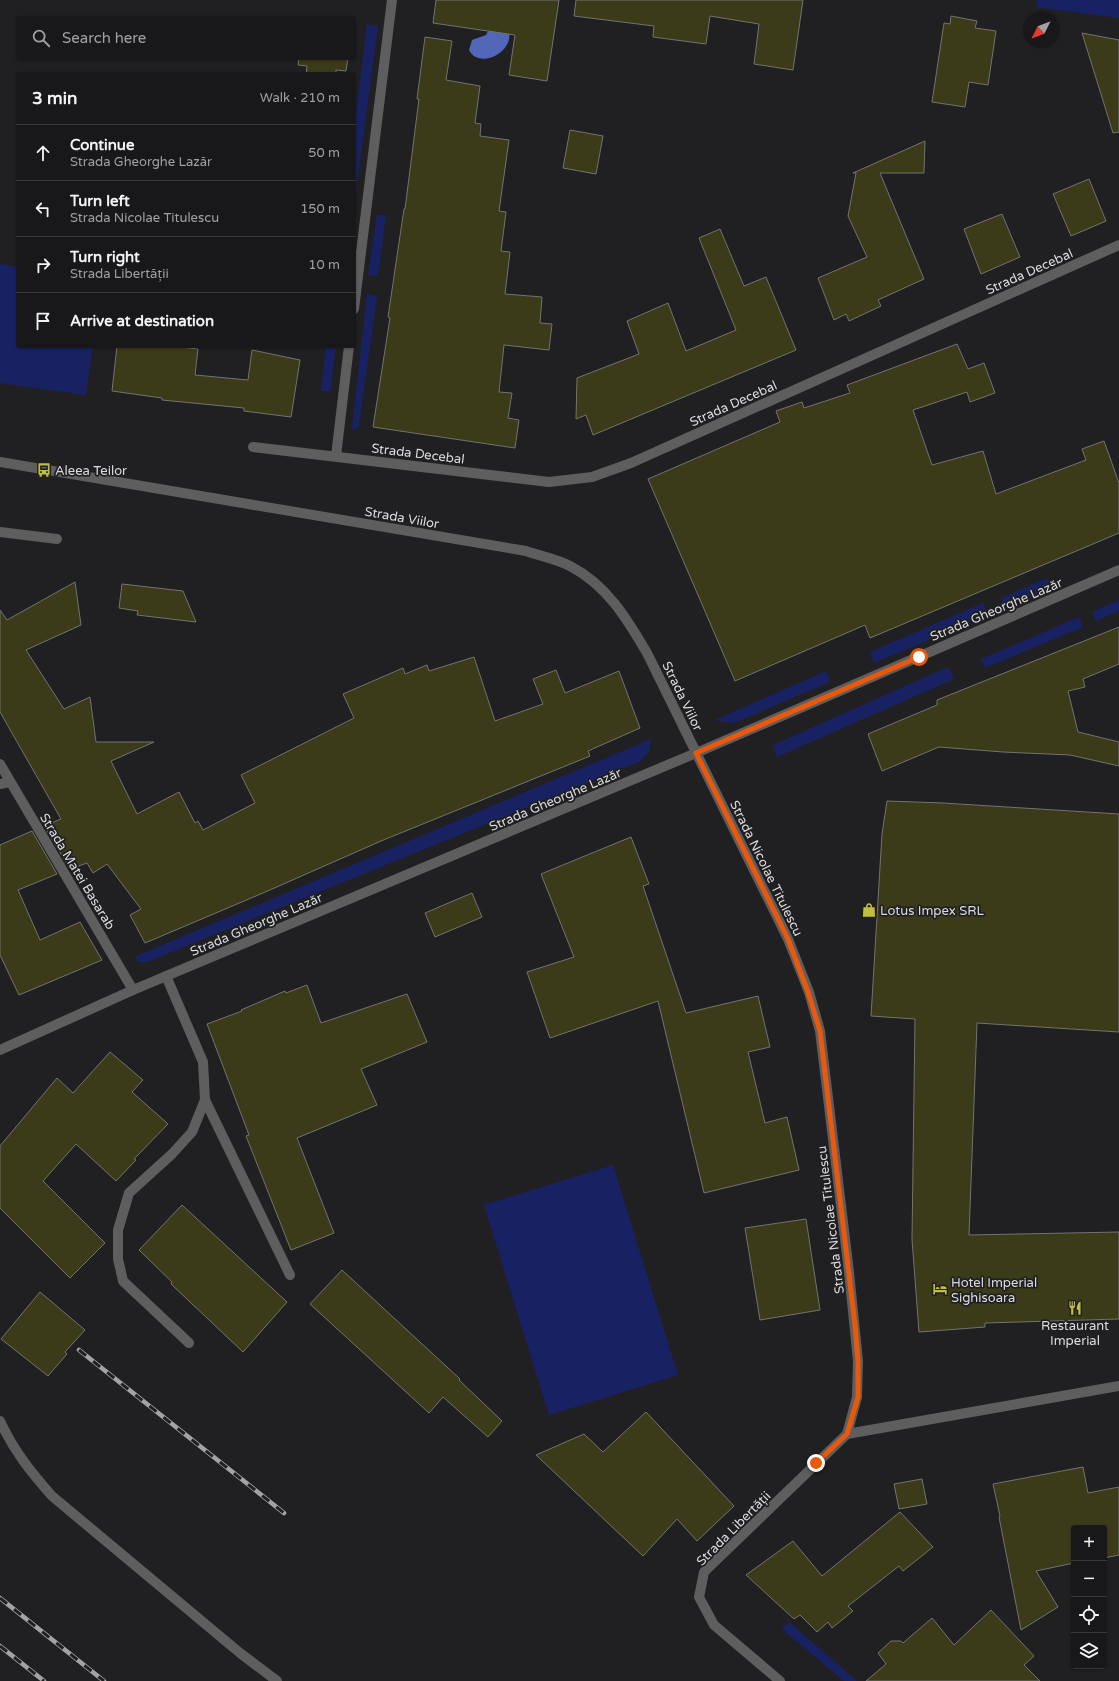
<!DOCTYPE html>
<html lang="en">
<head>
<meta charset="utf-8">
<style>
	:root { --surface:#18181a; --page:#212123; --text:#f1f3f6; --muted:#9fa0a2; --line:#363739 }
	body { margin:0; font-family:"Varela Round",sans-serif; background:var(--page); color:var(--text) }
	.controls { position:absolute; right:12px; bottom:12px; display:grid; overflow:hidden; border-radius:4px; box-shadow:0 1px 3px #0004 }
	.controls button { width:36px; height:36px; display:grid; place-items:center; padding:0; border:0; border-bottom:1px solid var(--line); background:var(--surface); color:var(--text); font:20px sans-serif }
	.compass { position:absolute; left:1023px; top:12px; width:36px; height:36px; border-radius:50%; background:var(--surface); box-shadow:0 1px 3px #0004; rotate:228deg }
	.stop { position:absolute; width:12px; height:12px; margin:-9px; border:3px solid #ea580c; border-radius:50%; background:#fff }
	.stop.end { background:#ea580c; border-color:#fff; box-shadow:0 1px 4px #0008 }
	.list { margin:0; padding:0; list-style:none }
	h2 { display:flex; justify-content:space-between; align-items:center; height:52px; margin:0; padding:0 16px; font-size:17px }
	h2 small { font-size:13px; font-weight:400; color:var(--muted) }
	.list li { display:grid; grid-template-columns:26px 1fr auto; gap:12px; align-items:center; box-sizing:border-box; height:56px; padding:0 16px; border-top:1px solid var(--line) }
	.list b { display:block; font-size:15px; white-space:nowrap }
	.list p { margin:0; font-size:13px; white-space:nowrap; color:var(--muted) }
	.list em { font-size:13px; font-style:normal; color:var(--muted) }
	.icon { flex:none; width:22px; height:22px; fill:none; stroke:currentColor; stroke-width:2; stroke-linecap:round; stroke-linejoin:round }
	.map { position:relative; flex:none; width:1119px; height:1681px; overflow:hidden }
	.search { position:absolute; background:var(--surface); box-shadow:0 1px 3px #0004; left:16px; top:16px; width:340px; height:44px; display:flex; align-items:center; gap:10px; box-sizing:border-box; padding:0 14px; border-radius:4px; color:var(--muted); font-size:15px }
	.panel { position:absolute; background:var(--surface); box-shadow:0 1px 3px #0004; left:16px; top:72px; width:340px; height:276px; border-radius:4px }
	.map>svg:first-child { display:block }
	.green { fill:#182263 }
	.water { fill:#5267b8 }
	.building { fill:#3b3a19; stroke:#737370 }
	.lines { fill:none; stroke-linecap:round; stroke-linejoin:round }
	.minor { stroke:#5e5e5f; stroke-width:10 }
	.rail-casing { stroke:#a3a3a5; stroke-width:4.5 }
	.rail { stroke:#202023; stroke-width:3; stroke-dasharray:9; stroke-linecap:butt }
	.route { stroke:#ea580c; stroke-width:5 }
	.labels { text-anchor:middle; stroke-width:3.5; stroke-linejoin:round; paint-order:stroke }
	.street-label { font-size:13px; fill:#dadbdc; stroke:#202023 }
	.poi-label { font-size:13px; fill:#dadbdc; stroke:#202023; text-anchor:start }
</style>
</head>
<body>
<div class="map">
<svg width="1119" height="1681" viewBox="0 0 1119 1681">
	<rect width="100%" height="100%" fill="#202023"/>
	<!-- green -->
	<g class="green">
		<path d="M1037,0h82v18l-83,-11z"/>
		<path d="M367,24l11,2 -24,179v-74z"/>
		<path d="M377,215h9l-8,61 -10,-1z"/>
		<path d="M0,264l18,3v79h75l-7,49 -86,-12z"/>
		<path d="M367,294l10,2 -18,129 -3,4h-4z"/>
		<path d="M326,346h10l-6,45h-9z"/>
		<path d="M1047,578l4,9 -46,21 -4,-10z"/>
		<path d="M1119,600v11l-23,10 -4,-9z"/>
		<path d="M983,603l5,12 -114,48 -4,-11z"/>
		<path d="M1079,617l4,10 -98,41 -4,-9z"/>
		<path d="M948,667l6,12 -177,78 -4,-12z"/>
		<path d="M826,671l4,11 -96,41 -19,-3z"/>
		<path d="M651,739l-2,12 -8,10 -494,201h-8l-5,-5z"/>
		<path d="M613,1165l65,210 -129,40 -65,-210z"/>
		<path d="M789,1622l68,59h-13l-62,-52z"/>
	</g>
	<!-- water -->
	<path class="water" d="M490,27l18,2c9,21 -28,42 -39,21l3,-10 14,-5z"/>
	<!-- building -->
	<g class="building">
		<path d="M436,0h123l-12,81 -38,-6 6,-40 -82,-12z"/>
		<path d="M576,0h227l-10,70 -39,-6 5,-40 -49,-8 -4,28 -53,-7 1,-11 -80,-10z"/>
		<path d="M951,16l26,5 -2,7 21,3 -8,54 -19,-3 -4,25 -33,-5 12,-79 6,1z"/>
		<path d="M1082,33l37,7v92l-6,1z"/>
		<path d="M425,37l27,4 -6,39 34,6 -5,37 6,1 -1,12 29,4 -10,71 7,1 -5,39 9,1 -5,42 37,3 -2,26 12,1 -3,26 -45,-5 -5,47 13,1 -4,25 11,2 -4,28 -142,-21 17,-109 -2,-1 16,-108h1l14,-110h-2z"/>
		<path d="M299,58h49l-2,13 -10,-1v4h-30l1,-8 -9,-1z"/>
		<path d="M570,130l33,6 -7,38 -33,-6z"/>
		<path d="M925,141l-1,32h-44l44,106 -46,21 3,6 -32,15 -3,-7 -12,6 -16,-42 49,-21 -19,-41 8,-43h-3z"/>
		<path d="M1089,179l17,42 -35,15 -18,-42z"/>
		<path d="M1002,214l18,43 -39,17 -17,-45z"/>
		<path d="M720,229l24,57 22,-9 30,73 -203,85 -7,-20 -10,4 1,-41 62,-24 -12,-33 41,-18 18,48 50,-21 -37,-92z"/>
		<path d="M957,344l11,25 16,-6 11,30 -25,9 -3,-10 -54,18 19,55 51,-14 13,43 90,-34 -4,-11 22,-8 15,42v50l-249,105 -5,-13 -130,56 -87,-202 132,-57 -4,-11 26,-9 2,6 46,-15 -3,-8z"/>
		<path d="M117,346h54l27,3 -3,26 53,5 4,-30 48,10 -9,57 -47,-6v-3l-82,-8v-2l-50,-7z"/>
		<path d="M75,582l6,43 -55,25 38,59 26,-12 6,45h58l-43,19 26,53 42,-22 16,31 3,-2 5,9 52,-27 -14,-28 113,-57 -11,-24 60,-26 2,6 22,-9 2,6 45,-14 21,64 48,-17 -10,-25 23,-9 9,23 54,-22 21,57 -52,23 2,5 -209,85 -118,52 -118,50 -15,-28 11,-6 -34,-45 -14,9 -6,-10 -17,6 -26,-43 17,-7 -61,-107v-102l7,10z"/>
		<path d="M122,584l61,7 13,31 -59,-7 1,-4 -19,-3z"/>
		<path d="M1119,627v37l-36,15 2,8 -17,4 10,41 41,10v24l-49,-11 -67,-3 -64,-5 -57,24 -14,-37 69,-29v-5z"/>
		<path d="M887,801l56,2 176,11v218l-142,-9 -8,212 150,-3v87l-134,4v4l-66,5 -7,-93 3,-220 -44,-3 11,-182z"/>
		<path d="M32,831l25,43 -39,16 22,50 40,-18 22,38 -83,35 -19,-40v-110z"/>
		<path d="M631,837l18,47 -6,2 43,127 72,-17 12,51 -22,5 17,71 22,-6 12,53 -95,23 -46,-192 -108,37 -23,-66 47,-15 -33,-83z"/>
		<path d="M472,893l10,24 -47,20 -10,-24z"/>
		<path d="M307,985l14,38 86,-29 20,48 -66,27 16,36 -80,33 37,95 -43,17 -45,-114 3,-1 -42,-111 35,-13 -1,-1 44,-19 1,2z"/>
		<path d="M110,1052l33,28 -11,12 36,32 -34,35 2,1 -20,21 -40,-37 -33,37 62,62 -35,35 -70,-70v-62l57,-68 16,15z"/>
		<path d="M182,1205l105,97 -44,50 -72,-68 1,-2 -33,-32z"/>
		<path d="M806,1219l14,91 -60,10 -15,-92z"/>
		<path d="M342,1270l118,109 -1,1 43,41 -14,16 -45,-40 -14,16 -119,-109z"/>
		<path d="M40,1292l45,38 -20,22 2,2 -19,22 -47,-37z"/>
		<path d="M646,1412l88,94 -37,35 -20,-22 -34,37 -107,-101 48,-21 19,18z"/>
		<path d="M1083,1467l5,26 31,-6v68l-15,3v-30h-30v35l-38,8 22,36 -37,23 -22,-113 1,-1 -7,-32z"/>
		<path d="M922,1479l5,25 -28,5 -5,-25z"/>
		<path d="M900,1512l33,35 -30,24 -4,-5 -51,40 5,5 -21,17 -4,-6 -11,10 -17,-17 -6,4 -48,-44 47,-34 29,35z"/>
		<path d="M991,1610l43,46 -10,9 16,16h-174l20,-17 -8,-11 13,-12h10l2,2 29,-25 22,27z"/>
	</g>
	<g class="lines">
		<!-- minor -->
		<g class="minor">
			<path d="M354,309l38,-309"/>
			<path d="M253,447l296,35 43,-5 39,-14 488,-218"/>
			<path d="M336,456l13,-110"/>
			<path d="M0,462l526,89c14,5 31,8 44,15 37,19 57,53 77,87l141,286 21,53 11,39 29,241 9,89 -1,36 -10,37"/>
			<path d="M0,532l57,7"/>
			<path d="M0,764l133,226"/>
			<path d="M0,784l10,-2"/>
			<path d="M166,976l37,86 2,38 -13,32 -20,22 -43,39 -11,37v29l5,22 66,62"/>
			<path d="M0,1050l133,-60 563,-237 423,-183"/>
			<path d="M205,1100l85,175"/>
			<path d="M0,1421c14,30 30,50 52,75l188,157 37,28"/>
			<path d="M847,1434l272,-48"/>
			<path d="M780,1681l-66,-56 -15,-28 5,-25 143,-138"/>
		</g>
		<defs>
			<g id="rail">
				<path d="M79,1350l205,163"/>
				<path d="M0,1598l104,83"/>
				<path d="M0,1646l44,35"/>
			</g>
		</defs>
		<!-- rail casing -->
		<use href="#rail" class="rail-casing"/>
		<!-- rail -->
		<use href="#rail" class="rail"/>
	</g>
	<g class="lines">
		<!-- route -->
		<path class="route" d="M816,1463l31,-29 11,-37v-36l-3,-36 -35,-294 -12,-39 -20,-53 -92,-186 223,-96"/>
	</g>
	<!-- icons -->
	<defs>
		<symbol id="bus-bare" viewBox="-9 -9 18 18"><path d="M-5-6H5V4H4V6H2V4H-2V6H-4V4H-5ZM-3.5-4V0h7V-4ZM-3.5 1.2v1.5H-2V1.2ZM2 1.2v1.5H3.5V1.2Z" fill="#c0be40" stroke="#202023" stroke-width="2.5" paint-order="stroke"/></symbol>
		<symbol id="shop-bare" viewBox="-9 -9 18 18"><path d="M-5-2.5h2.3a2.7 3.5 0 0 1 5.4 0H5L5.5 6h-11ZM-1.5-2.5h3a1.5 2.3 0 0 0-3 0Z" fill="#c0be40" stroke="#202023" stroke-width="2.5" paint-order="stroke"/></symbol>
		<symbol id="hotel-bare" viewBox="-9 -9 18 18"><path d="M-6-4.5h1.5V1H6V5H4.5V3h-9V5H-6ZM-4 0a1.8 1.8 0 1 1 3.6 0ZM.5 0V-2.5h3Q6-2.5 6 0Z" fill="#c0be40" stroke="#202023" stroke-width="2.5" paint-order="stroke"/></symbol>
		<symbol id="restaurant-bare" viewBox="-9 -9 18 18"><path d="M-5-6h1v4h1v-4h1v4h1v-4h1v5L-1.5 .5V6h-2V.5L-5-1ZM5-6V6H3V1.5H1.5Q1.5-4 5-6Z" fill="#c0be40" stroke="#202023" stroke-width="2.5" paint-order="stroke"/></symbol>
	</defs>
	<g fill-rule="evenodd">
		<use href="#bus-bare" x="34" y="460" width="20" height="20"/>
		<use href="#shop-bare" x="859" y="900" width="20" height="20"/>
		<use href="#hotel-bare" x="930" y="1279" width="20" height="20"/>
		<use href="#restaurant-bare" x="1065" y="1298" width="20" height="20"/>
	</g>
	<g class="labels">
		<!-- street labels -->
		<g class="street-label">
			<text transform="translate(1029 271) rotate(-24)" y="5">Strada Decebal</text>
			<text transform="translate(733 403) rotate(-24)" y="5">Strada Decebal</text>
			<text transform="translate(418 453) rotate(7)" y="5">Strada Decebal</text>
			<text transform="translate(402 517) rotate(10)" y="5">Strada Viilor</text>
			<text transform="translate(996 609) rotate(-23)" y="5">Strada Gheorghe Lazăr</text>
			<text transform="translate(683 696) rotate(64)" y="5">Strada Viilor</text>
			<text transform="translate(555 799) rotate(-23)" y="5">Strada Gheorghe Lazăr</text>
			<text transform="translate(767 868) rotate(64)" y="5">Strada Nicolae Titulescu</text>
			<text transform="translate(78 871) rotate(59)" y="5">Strada Matei Basarab</text>
			<text transform="translate(256 924) rotate(-23)" y="5">Strada Gheorghe Lazăr</text>
			<text transform="translate(830 1220) rotate(-97)" y="5">Strada Nicolae Titulescu</text>
			<text transform="translate(733 1528) rotate(-45)" y="5">Strada Libertății</text>
		</g>
		<!-- poi labels -->
		<g class="poi-label">
			<text x="55" y="475">Aleea Teilor</text>
			<text x="880" y="915">Lotus Impex SRL</text>
			<text x="951" y="1287">Hotel Imperial<tspan x="951" dy="15">Sighisoara</tspan></text>
			<text x="1075" y="1330" text-anchor="middle">Restaurant<tspan x="1075" dy="15">Imperial</tspan></text>
		</g>
	</g>
</svg>
<div class="controls">
<button>+</button>
<button>−</button>
<button><svg class="icon" aria-label="locate" viewBox="0 0 24 24"><circle cx="12" cy="12" r="6"/><path d="M12 2v4M12 18v4M2 12h4M18 12h4"/></svg></button>
<button><svg class="icon" aria-label="layers" viewBox="0 0 24 24"><path d="M12 4l9 5-9 5-9-5zM3 14l9 5 9-5"/></svg></button>
</div>
<svg class="compass" viewBox="-18 -18 36 36"><path d="M0-13l5 13h-10z" fill="#e53935"/><path d="M0 13l5-13h-10z" fill="#9fa0a2"/></svg>
<div class="stop" style="left:919px;top:657px"></div>
<div class="stop end" style="left:816px;top:1463px"></div>
<div class="search"><svg class="icon" aria-label="search" viewBox="0 0 24 24"><circle cx="10" cy="10" r="6"/><path d="M15 15l6 6"/></svg>Search here</div>
<section class="panel">
<h2>3 min<small>Walk · 210 m</small></h2>
<ul class="list">
<li><svg class="icon" aria-label="ahead" viewBox="0 0 24 24"><path d="M12 20V5M6 11l6-6 6 6"/></svg><div><b>Continue</b><p>Strada Gheorghe Lazăr</p></div><em>50 m</em></li>
<li><svg class="icon" aria-label="left" viewBox="0 0 24 24"><path d="M17 20v-9H6M10 6l-5 5 5 5"/></svg><div><b>Turn left</b><p>Strada Nicolae Titulescu</p></div><em>150 m</em></li>
<li><svg class="icon" aria-label="right" viewBox="0 0 24 24"><path d="M7 20v-9h11M14 6l5 5-5 5"/></svg><div><b>Turn right</b><p>Strada Libertății</p></div><em>10 m</em></li>
<li><svg class="icon" aria-label="arrive" viewBox="0 0 24 24"><path d="M6 21V4h12l-3 4 3 4H6"/></svg><div><b>Arrive at destination</b></div></li>
</ul>
</section>
</div>
</body>
</html>
